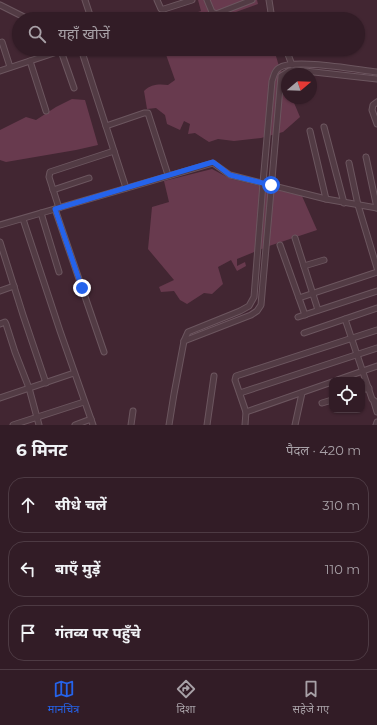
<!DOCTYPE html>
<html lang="hi">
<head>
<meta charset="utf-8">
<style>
	:root { --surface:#321c26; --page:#3a252e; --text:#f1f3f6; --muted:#a8a1a7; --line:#4d3a43; --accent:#2563eb }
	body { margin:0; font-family:Montserrat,"Noto Sans Devanagari",sans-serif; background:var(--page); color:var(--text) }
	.controls { position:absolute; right:12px; bottom:12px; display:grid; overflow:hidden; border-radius:8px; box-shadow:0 1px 3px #0004 }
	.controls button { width:36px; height:36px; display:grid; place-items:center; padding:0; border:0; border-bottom:1px solid var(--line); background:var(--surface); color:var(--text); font:20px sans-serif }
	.compass { position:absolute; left:281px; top:68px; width:36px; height:36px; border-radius:50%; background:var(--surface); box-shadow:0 1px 3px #0004; rotate:71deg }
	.stop { position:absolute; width:12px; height:12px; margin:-9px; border:3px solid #2563eb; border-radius:50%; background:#fff }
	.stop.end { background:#2563eb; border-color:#fff; box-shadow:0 1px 4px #0008 }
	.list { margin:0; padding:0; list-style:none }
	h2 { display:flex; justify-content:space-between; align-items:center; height:52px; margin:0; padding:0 16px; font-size:17px }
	h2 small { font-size:13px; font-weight:400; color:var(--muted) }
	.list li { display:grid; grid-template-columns:26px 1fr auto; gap:12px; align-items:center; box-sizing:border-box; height:56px; margin:0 8px 8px; padding:0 8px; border:1px solid var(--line); border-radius:16px }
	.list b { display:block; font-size:15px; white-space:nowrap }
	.list em { font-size:13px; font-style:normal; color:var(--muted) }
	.icon { flex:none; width:22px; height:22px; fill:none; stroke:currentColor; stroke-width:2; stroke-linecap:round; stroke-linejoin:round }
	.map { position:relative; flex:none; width:377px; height:425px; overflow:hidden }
	.search { position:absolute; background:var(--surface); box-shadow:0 1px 3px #0004; left:12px; right:12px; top:12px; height:44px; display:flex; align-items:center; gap:10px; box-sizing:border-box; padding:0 14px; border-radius:22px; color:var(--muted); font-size:15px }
	.sheet { height:244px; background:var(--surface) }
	nav { display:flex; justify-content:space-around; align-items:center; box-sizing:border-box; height:56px; border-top:1px solid var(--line); background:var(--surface); font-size:11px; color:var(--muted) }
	nav a { display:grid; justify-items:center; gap:2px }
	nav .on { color:var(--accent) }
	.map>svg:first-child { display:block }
	.water { fill:#683a4e }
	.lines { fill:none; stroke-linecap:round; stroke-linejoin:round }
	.minor-casing { stroke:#6c565f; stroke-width:7 }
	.minor { stroke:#523b44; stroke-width:5 }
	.route { stroke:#2563eb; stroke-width:5 }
</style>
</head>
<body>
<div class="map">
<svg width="377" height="425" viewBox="0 0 377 425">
	<rect width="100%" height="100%" fill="#422632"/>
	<!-- water -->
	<g class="water">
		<path d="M198,0h59l1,4 -25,9 1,6h-57l24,-8z"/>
		<path d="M164,49h110l4,14 9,23v12h5l8,19 -17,15 -22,6 -27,3 -16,-2 -9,3 -14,-9 -7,1 2,-10 -6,-3 -4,9 -13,-6 -2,-9 -9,-7 -9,1 -3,-18c7,-7 15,-7 24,-6l7,-5z"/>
		<path d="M72,99l13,1 13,45 -22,5 -70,12 -6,-2v-30l26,-13 10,3 20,-13z"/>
		<path d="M212,169l19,10 71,17 15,34 -48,16 -32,13v7l8,-4 1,4 -9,5 -6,-11 -13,7 5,17 -11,10 -8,-1 -17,11 -7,-4 -6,-9 -13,1 -2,-5 15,-7 -26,-31 4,-42 17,-5 -5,-21z"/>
	</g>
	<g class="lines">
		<defs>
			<g id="minor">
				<path d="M85,0l5,15"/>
				<path d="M157,0l4,9h3l28,-9"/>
				<path d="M207,0l5,12 4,2 36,-14"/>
				<path d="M269,0l3,19"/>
				<path d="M0,5l28,14"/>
				<path d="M2,42l8,25"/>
				<path d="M81,49l45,139"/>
				<path d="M286,49l6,16"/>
				<path d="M61,51l13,37"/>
				<path d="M30,61l16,50"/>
				<path d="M0,71l66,-22"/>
				<path d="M377,102l-4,3 -1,5 5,14"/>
				<path d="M106,126l38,-13h4l20,62"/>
				<path d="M324,127l20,76"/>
				<path d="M310,131l16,68"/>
				<path d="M366,157l11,51"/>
				<path d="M349,163l9,42 19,63"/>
				<path d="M53,190l36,-12"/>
				<path d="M59,208l-10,-31 1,-5 64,-21"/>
				<path d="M55,209l49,143"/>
				<path d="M41,213l18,59"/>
				<path d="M23,219l37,112 33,94"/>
				<path d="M0,225l213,-62 17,12 96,24 51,9"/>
				<path d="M295,238l23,72"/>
				<path d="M0,242l23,73 23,68"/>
				<path d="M280,245l25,70"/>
				<path d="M304,266l20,-6"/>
				<path d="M0,291l14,-5"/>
				<path d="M299,298l78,-26"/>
				<path d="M298,317l79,-26"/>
				<path d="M345,319l27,80 5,4"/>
				<path d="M0,324l5,-2 1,2 9,28 14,36 10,37"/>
				<path d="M304,333l73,-25"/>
				<path d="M184,341l67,-26 6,-4 4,-6 20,-229 8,-5 7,-1 81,9"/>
				<path d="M337,380l40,-14"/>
				<path d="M362,390l7,-2"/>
				<path d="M240,393l137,-45"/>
				<path d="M0,398l74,-25"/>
				<path d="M374,402l3,10"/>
				<path d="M322,403l10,-3"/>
				<path d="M246,412l86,-30"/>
				<path d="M13,425l71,-23"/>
				<path d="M75,425l16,-6"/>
				<path d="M131,425l2,-14"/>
				<path d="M169,425l5,-31 10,-53 4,-9 52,-21 9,-5 5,-9 9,-114 9,-102c2,-5 2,-10 7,-13 14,-10 79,2 98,4"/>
				<path d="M207,425l7,-49"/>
				<path d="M245,425l1,-13 -11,-32 1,-4 141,-46"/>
				<path d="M295,425l7,-32"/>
				<path d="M376,425l1,-3"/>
			</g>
		</defs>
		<!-- minor casing -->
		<use href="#minor" class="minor-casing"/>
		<!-- minor -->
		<use href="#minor" class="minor"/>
	</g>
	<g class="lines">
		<!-- route -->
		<path class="route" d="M82,288l-27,-79 158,-47 17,13 41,10"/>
	</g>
</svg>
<div class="controls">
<button><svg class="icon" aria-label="locate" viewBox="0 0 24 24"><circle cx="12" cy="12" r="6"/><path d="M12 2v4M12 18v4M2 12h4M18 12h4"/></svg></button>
</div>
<svg class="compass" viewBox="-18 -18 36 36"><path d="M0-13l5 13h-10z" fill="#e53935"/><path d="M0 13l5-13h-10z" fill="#a8a1a7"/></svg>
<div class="stop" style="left:271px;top:185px"></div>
<div class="stop end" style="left:82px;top:288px"></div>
<div class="search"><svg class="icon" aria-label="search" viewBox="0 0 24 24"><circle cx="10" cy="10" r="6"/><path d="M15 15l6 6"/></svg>यहाँ खोजें</div>
</div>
<section class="sheet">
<h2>6 मिनट<small>पैदल · 420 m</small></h2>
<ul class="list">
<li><svg class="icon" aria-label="ahead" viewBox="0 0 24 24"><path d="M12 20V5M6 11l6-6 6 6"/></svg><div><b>सीधे चलें</b></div><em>310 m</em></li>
<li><svg class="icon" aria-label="left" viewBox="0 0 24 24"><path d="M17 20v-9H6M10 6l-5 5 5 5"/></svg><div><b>बाएँ मुड़ें</b></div><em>110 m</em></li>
<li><svg class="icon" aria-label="arrive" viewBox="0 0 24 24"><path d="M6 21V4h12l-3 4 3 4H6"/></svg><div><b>गंतव्य पर पहुँचे</b></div></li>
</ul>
</section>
<nav>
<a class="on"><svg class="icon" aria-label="map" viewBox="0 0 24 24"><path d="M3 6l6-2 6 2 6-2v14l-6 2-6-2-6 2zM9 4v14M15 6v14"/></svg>मानचित्र</a>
<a><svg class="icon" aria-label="directions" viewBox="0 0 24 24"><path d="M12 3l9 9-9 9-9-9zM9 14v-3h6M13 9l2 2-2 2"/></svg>दिशा</a>
<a><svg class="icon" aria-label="saved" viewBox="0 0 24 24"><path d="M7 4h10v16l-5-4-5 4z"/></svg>सहेजे गए</a>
</nav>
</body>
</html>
